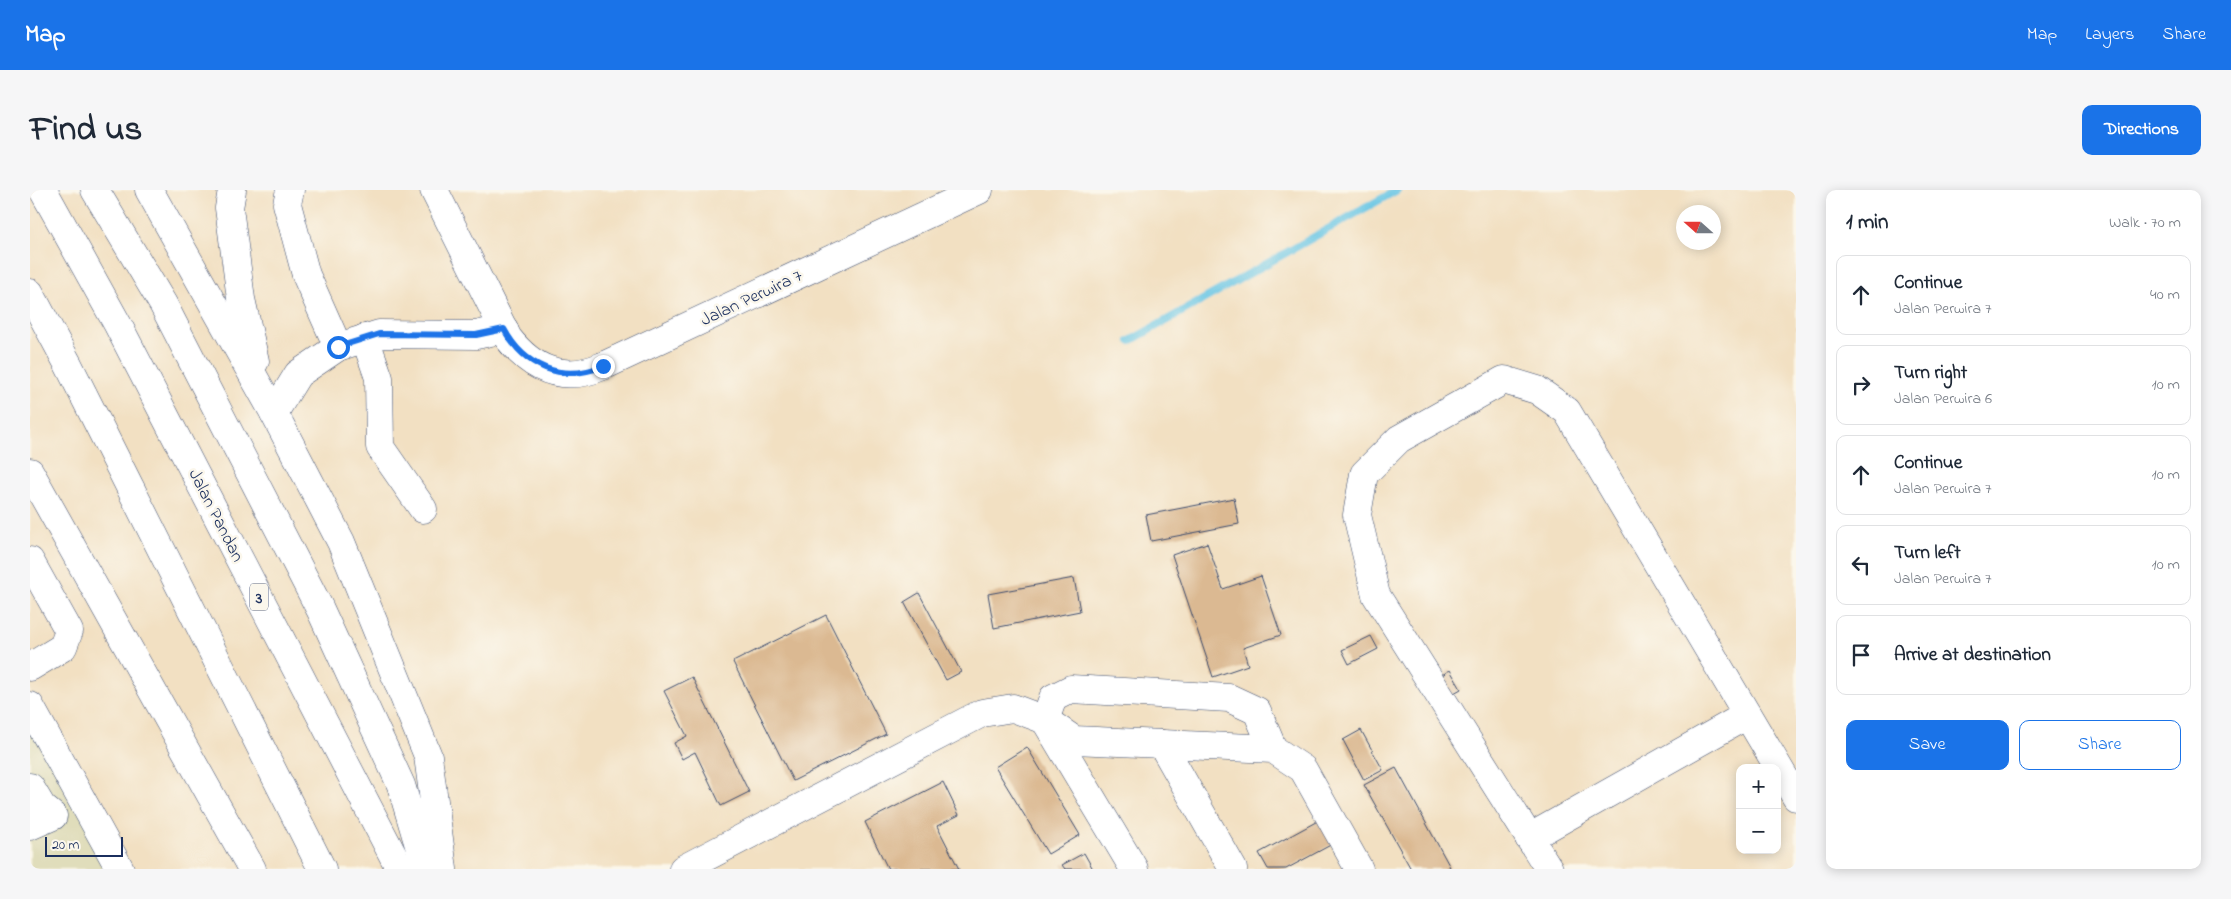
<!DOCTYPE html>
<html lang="en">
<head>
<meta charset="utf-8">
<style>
	:root { --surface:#fff; --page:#f6f6f7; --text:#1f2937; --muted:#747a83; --line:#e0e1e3; --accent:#1a73e8 }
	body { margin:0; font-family:"Indie Flower",sans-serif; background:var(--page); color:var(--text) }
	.controls { position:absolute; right:15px; bottom:15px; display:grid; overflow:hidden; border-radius:10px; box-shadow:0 2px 12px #0003 }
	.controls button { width:45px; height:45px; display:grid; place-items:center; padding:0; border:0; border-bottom:1px solid var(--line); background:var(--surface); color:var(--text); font:25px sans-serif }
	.compass { position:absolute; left:1646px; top:15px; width:45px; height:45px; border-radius:50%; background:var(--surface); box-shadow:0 2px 12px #0003; rotate:291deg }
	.scale { position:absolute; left:15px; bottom:12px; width:78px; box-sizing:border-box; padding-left:5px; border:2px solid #1b2f5e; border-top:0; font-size:14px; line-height:18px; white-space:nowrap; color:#1b2f5e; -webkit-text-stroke:4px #fbf7ec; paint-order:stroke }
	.stop { position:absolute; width:15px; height:15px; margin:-11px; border:4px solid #1a73e8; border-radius:50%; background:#fff }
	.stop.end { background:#1a73e8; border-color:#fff; box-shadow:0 1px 5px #0008 }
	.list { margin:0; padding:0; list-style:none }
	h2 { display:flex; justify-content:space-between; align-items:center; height:65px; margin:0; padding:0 20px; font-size:21px }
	h2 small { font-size:16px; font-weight:400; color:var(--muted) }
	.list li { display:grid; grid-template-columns:32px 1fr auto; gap:15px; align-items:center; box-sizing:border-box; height:80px; margin:0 10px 10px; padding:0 10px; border:1px solid var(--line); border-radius:10px }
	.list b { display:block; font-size:19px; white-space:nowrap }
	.list p { margin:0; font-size:16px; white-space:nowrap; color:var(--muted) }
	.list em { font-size:16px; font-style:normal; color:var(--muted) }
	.actions { display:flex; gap:10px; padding:15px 20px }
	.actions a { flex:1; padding:11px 0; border:1px solid var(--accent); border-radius:10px; text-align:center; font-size:18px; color:var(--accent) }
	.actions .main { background:var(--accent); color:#fff }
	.icon { flex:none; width:28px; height:28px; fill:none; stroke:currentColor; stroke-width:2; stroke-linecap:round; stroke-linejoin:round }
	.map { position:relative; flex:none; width:1766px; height:679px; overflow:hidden; border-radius:10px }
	header { display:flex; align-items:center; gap:30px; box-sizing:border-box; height:70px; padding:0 25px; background:var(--accent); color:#fff }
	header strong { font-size:24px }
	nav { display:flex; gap:28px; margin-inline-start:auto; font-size:18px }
	.intro { display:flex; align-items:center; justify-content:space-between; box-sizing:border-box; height:120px; padding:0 30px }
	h1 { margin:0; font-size:35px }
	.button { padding:12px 22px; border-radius:10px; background:var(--accent); color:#fff; font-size:18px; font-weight:700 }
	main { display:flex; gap:30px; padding:0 30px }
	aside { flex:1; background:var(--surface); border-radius:10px; box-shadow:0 2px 12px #0003 }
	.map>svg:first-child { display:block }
	.built { fill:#e0ddbb }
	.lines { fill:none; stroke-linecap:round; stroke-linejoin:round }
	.stream { stroke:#66c5e4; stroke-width:8 }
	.building { fill:#dbb992 }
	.minor-casing { stroke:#3b4a6d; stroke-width:29 }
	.highway-casing { stroke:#3b4a6d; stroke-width:29 }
	.minor { stroke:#fff; stroke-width:28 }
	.highway { stroke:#fff; stroke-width:28 }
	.route { stroke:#1a73e8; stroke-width:6 }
	.labels { text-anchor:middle; stroke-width:5; stroke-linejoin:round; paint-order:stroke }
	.shield { fill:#fbf7ec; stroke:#5e6b89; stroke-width:1 }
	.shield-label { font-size:16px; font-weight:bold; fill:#1b2f5e }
	.street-label { font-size:18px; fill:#1b2f5e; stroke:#fbf7ec }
</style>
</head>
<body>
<header>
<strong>Map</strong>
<nav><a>Map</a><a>Layers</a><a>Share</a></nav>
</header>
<div class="intro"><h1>Find us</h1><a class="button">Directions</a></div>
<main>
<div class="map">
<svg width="1766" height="679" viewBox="0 0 1766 679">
	<rect width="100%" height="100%" fill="#fbf7ec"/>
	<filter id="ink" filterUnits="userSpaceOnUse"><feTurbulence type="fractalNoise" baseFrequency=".02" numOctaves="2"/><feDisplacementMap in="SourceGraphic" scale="10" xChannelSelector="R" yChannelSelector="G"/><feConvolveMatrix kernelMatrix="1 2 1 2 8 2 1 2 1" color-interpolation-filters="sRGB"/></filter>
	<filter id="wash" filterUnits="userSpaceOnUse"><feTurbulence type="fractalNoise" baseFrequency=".0096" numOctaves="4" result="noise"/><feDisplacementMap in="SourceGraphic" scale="20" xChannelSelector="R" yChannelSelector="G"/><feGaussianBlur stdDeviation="1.12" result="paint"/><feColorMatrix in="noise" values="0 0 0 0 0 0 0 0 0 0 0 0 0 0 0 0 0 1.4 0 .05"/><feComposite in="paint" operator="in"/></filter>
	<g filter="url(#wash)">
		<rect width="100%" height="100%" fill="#f2e0c2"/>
		<!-- built -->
		<path class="built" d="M0,526l84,153h-84z"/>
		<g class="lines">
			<!-- stream -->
			<path class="stream" d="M1100,151l267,-151"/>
		</g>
		<g id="blocks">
			<!-- building -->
			<g class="building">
				<path d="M1204,308l5,26 -88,17 -5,-26z"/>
				<path d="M1177,353l16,46 38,-13 20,59 -38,13 5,17 -35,12 -41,-122z"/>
				<path d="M1044,388l6,33 -86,17 -6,-34z"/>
				<path d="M889,403l42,79 -15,8 -42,-78z"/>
				<path d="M796,425l60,119 -93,47 -60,-119z"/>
				<path d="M1341,446l7,13 -29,15 -7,-14z"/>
				<path d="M1420,480l11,19 -16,9 -11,-18z"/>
				<path d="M662,487l57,115 -28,14 -26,-54 -13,7 -8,-16 13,-7 -23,-45z"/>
				<path d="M1331,540l22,40 -19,10 -21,-40z"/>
				<path d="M997,557l53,88 -32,19 -53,-87z"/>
				<path d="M1366,578l54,99 -4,2h-35l-47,-84z"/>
				<path d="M913,592l16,33 -22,11 22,43h-71l-23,-47z"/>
				<path d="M1295,627l13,24 -52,28h-18l-9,-16z"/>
				<path d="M1054,663l9,16h-28l-3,-4z"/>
			</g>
		</g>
	</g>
	<g filter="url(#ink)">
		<use href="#blocks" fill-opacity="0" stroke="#3b4a6d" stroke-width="1"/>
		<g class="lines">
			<defs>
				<g id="minor">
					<path d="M260,0l-3,14 19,71 32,72"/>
					<path d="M404,0l74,148c25,32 55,45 95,28l376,-176"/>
					<path d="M335,148l14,40 1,69 43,62"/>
					<path d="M244,223l24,-39 40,-27 41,-13 97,1 28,-6"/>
					<path d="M0,371l39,70 -6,16 -33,20"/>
					<path d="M0,516l90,163"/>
					<path d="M1132,554l71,125"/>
					<path d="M0,597l12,20 11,9 -23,10"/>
					<path d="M1499,648l218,-123"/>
					<path d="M653,679l299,-156 31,-5 32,12 29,20 199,9 30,20 56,100"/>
					<path d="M1104,679l-89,-149 8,-22 18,-9 158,9 28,13 16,38"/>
					<path d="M1519,679l-173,-274 -19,-80 7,-41 35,-35 105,-59 33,10 30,21 229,386"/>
				</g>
				<g id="highway">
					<path d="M13,0l75,135 282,544"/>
					<path d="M65,0l68,114 157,305 81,176 25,84"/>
					<path d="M119,0l125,223 67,129 87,214 15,113"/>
					<path d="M202,0l-3,18 12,91 14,62"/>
					<path d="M0,103l38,71 254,505"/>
					<path d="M0,282l222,397"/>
				</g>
			</defs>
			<!-- minor casing -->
			<use href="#minor" class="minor-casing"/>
			<!-- highway casing -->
			<use href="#highway" class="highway-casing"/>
			<!-- minor -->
			<use href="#minor" class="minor"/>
			<!-- highway -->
			<use href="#highway" class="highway"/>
		</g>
	</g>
	<g class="lines" filter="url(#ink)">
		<!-- route -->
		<path class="route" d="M308,157l41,-13 97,1 28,-6c20,38 58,54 99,37"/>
	</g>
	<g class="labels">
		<!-- shield labels -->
		<rect class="shield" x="220" y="393.5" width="18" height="27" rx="4"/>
		<g class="shield-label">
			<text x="229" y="413">3</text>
		</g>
		<!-- street labels -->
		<g class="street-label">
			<text transform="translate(721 107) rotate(-25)" y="6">Jalan Perwira 7</text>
			<text transform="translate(187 325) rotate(63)" y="6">Jalan Pandan</text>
		</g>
	</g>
</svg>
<div class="controls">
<button>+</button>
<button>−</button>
</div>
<svg class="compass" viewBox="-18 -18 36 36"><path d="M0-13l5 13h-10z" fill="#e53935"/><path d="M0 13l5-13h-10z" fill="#747a83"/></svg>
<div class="scale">20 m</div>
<div class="stop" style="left:308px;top:157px"></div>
<div class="stop end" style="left:573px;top:176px"></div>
</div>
<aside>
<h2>1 min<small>Walk · 70 m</small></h2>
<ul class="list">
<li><svg class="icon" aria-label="ahead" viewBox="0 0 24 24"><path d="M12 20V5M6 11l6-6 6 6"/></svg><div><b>Continue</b><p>Jalan Perwira 7</p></div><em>40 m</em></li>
<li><svg class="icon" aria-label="right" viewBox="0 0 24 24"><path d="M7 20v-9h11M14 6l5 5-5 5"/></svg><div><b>Turn right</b><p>Jalan Perwira 6</p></div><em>10 m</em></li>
<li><svg class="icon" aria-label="ahead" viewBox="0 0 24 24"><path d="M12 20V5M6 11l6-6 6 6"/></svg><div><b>Continue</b><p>Jalan Perwira 7</p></div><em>10 m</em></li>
<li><svg class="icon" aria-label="left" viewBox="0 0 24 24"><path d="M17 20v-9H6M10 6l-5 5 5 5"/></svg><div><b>Turn left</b><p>Jalan Perwira 7</p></div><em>10 m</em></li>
<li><svg class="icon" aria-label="arrive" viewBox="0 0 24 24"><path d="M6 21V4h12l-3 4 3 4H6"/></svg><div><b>Arrive at destination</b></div></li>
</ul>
<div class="actions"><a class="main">Save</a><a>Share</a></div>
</aside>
</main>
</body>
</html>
